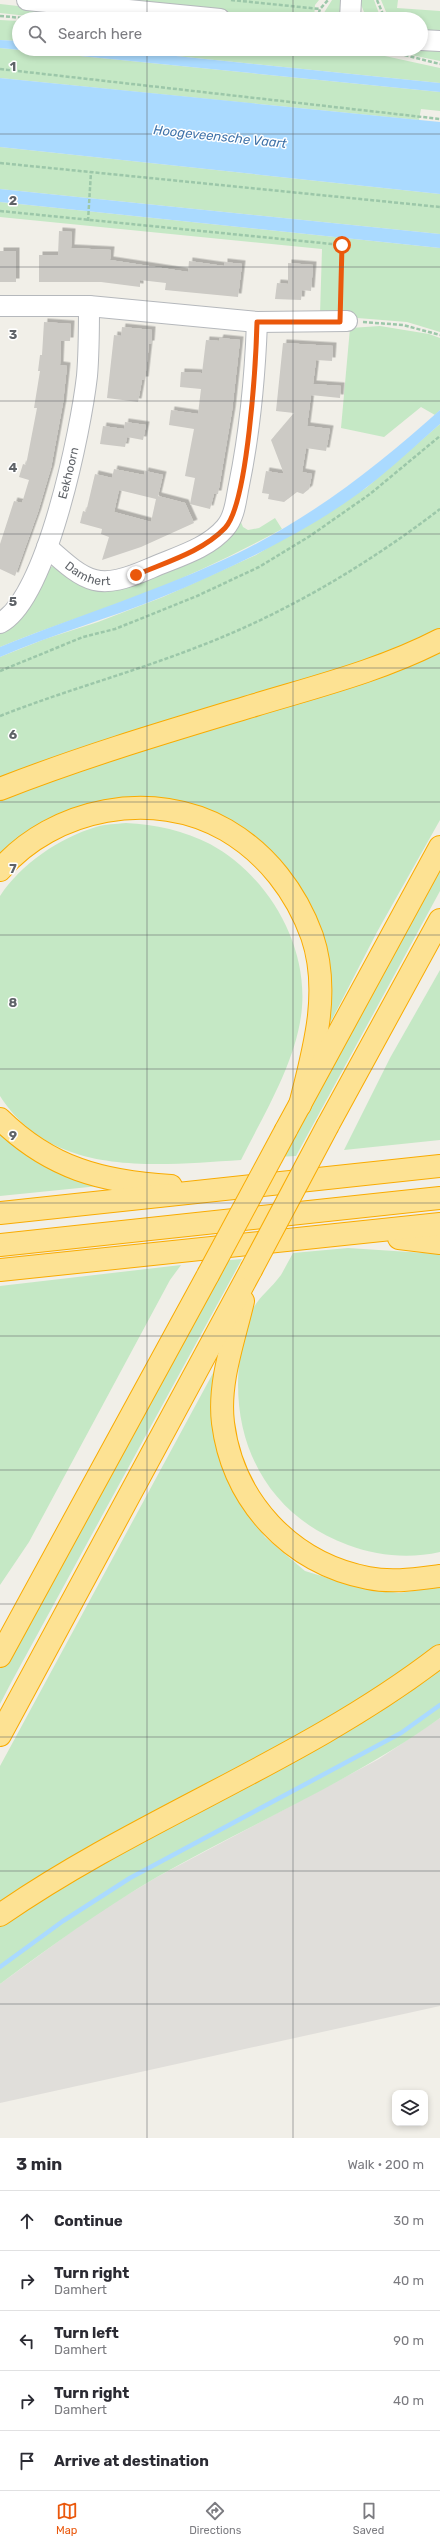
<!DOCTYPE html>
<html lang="en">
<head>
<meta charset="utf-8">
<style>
	:root { --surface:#fff; --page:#f7f7f7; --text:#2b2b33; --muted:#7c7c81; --line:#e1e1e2; --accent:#ea580c }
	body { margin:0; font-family:Rubik,sans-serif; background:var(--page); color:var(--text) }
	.controls { position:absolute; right:12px; bottom:12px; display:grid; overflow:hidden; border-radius:8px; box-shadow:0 2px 6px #0003 }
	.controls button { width:36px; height:36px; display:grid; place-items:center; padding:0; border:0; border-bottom:1px solid var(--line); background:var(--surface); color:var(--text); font:20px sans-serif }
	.stop { position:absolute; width:12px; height:12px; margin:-9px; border:3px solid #ea580c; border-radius:50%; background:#fff }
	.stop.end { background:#ea580c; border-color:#fff; box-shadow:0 1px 4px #0008 }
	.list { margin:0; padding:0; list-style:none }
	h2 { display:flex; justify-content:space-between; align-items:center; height:52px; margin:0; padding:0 16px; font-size:17px }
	h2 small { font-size:13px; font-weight:400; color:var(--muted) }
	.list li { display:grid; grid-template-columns:26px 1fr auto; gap:12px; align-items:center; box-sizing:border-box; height:60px; padding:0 16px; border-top:1px solid var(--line) }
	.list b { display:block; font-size:15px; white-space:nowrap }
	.list p { margin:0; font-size:13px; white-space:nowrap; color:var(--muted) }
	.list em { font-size:13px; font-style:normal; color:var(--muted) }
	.icon { flex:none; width:22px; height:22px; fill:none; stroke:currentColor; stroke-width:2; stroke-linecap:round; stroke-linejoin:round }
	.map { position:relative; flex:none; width:440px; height:2138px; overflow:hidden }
	.search { position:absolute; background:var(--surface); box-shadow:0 2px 6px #0003; left:12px; right:12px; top:12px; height:44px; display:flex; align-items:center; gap:10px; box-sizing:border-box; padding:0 14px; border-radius:22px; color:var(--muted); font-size:15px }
	.sheet { height:352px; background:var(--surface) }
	nav { display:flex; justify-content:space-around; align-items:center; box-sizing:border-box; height:56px; border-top:1px solid var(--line); background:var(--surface); font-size:11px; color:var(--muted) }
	nav a { display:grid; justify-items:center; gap:2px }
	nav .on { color:var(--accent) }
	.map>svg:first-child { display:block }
	.industrial { fill:#e0deda }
	.green { fill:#c5e8c5 }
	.water { fill:#aadaff }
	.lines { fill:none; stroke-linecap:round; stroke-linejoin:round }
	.stream { stroke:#aadaff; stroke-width:4.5 }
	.building { fill:#cccac5; fill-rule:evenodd; filter:url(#shadow) }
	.minor-casing { stroke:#b5b8bc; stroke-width:22 }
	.highway-casing { stroke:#f9ab00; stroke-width:24 }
	.path { stroke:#9cc7a9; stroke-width:2.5; stroke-dasharray:4 2; stroke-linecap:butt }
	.minor { stroke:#fff; stroke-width:20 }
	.highway { stroke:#fde293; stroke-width:22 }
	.highway-bridge-casing { stroke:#f9ab00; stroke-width:24; stroke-linecap:butt }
	.highway-bridge { stroke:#fde293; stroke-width:22 }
	.route { stroke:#ea580c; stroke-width:5 }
	.grid { fill:none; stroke:#5f6368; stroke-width:1; stroke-opacity:0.55 }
	.labels { text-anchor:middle; stroke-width:3; stroke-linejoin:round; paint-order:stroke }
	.street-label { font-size:12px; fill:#5f6368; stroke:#fff }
	.water-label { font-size:13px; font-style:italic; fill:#4174aa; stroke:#fff }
	.grid-label { font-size:13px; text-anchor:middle; font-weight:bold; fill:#5f6368; stroke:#fff; stroke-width:3; stroke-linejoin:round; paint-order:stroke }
</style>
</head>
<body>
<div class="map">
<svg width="440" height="2138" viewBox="0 0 440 2138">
	<defs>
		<filter id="shadow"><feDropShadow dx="3.5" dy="-3.5" stdDeviation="0" flood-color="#0004"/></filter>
	</defs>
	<rect width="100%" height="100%" fill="#f1efe8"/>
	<!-- industrial -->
	<path class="industrial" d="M440,1718v288l-440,97v-119l97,-71 60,-36 222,-118z"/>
	<!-- green -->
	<g class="green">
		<path d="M105,0h214l-4,5 -1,14h-24z"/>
		<path d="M332,0h12l-1,11 -11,8h-12z"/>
		<path d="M359,0h15l7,19h-14z"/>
		<path d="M381,0h17l-1,8 43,3v24l-19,-2v-14h-32z"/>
		<path d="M0,4l54,6v4l-8,4 -46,-5z"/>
		<path d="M0,20l19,1v20l-19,-1z"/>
		<path d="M0,48l440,44v19l-19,-2 -2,11 -419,-42z"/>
		<path d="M440,48v13l-58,-12z"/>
		<path d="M108,49h82l40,3 84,-3 71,7 55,12v15z"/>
		<path d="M0,147l440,47v40l-440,-45z"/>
		<path d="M0,202l440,46v84l-33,-10 -87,-7 2,-66 -322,-32z"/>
		<path d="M380,326l49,8 11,4v72l-5,5 -14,-8 -37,30 -43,-9 9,-100z"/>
		<path d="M440,424v204l-66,31 -298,90 -76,30v-122l45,-18 53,-17 65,-25 93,-42 110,-67z"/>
		<path d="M275,518l7,11c-44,24 -90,46 -137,65 -48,18 -97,33 -145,53v-17l46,-61 10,-4 35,21 149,-66 3,7 5,3 11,-2z"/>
		<path d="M440,652v168l-63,112 -51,99 2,-34 -64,-147 -121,-49 -143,61v-64c86,-33 176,-61 265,-87 59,-18 121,-31 175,-59z"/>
		<path d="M126,823c29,1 59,8 84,21 57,31 97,98 92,163 -4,52 -38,107 -61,153 -84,5 -188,19 -241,-64v-200c21,-32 59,-58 96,-69 9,-3 20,-3 30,-4z"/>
		<path d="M440,860v31l-144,265 -20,1z"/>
		<path d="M440,970v170l-96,10 46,-92z"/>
		<path d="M0,1132l99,54 -99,10z"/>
		<path d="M348,1248l92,6v298c-31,7 -62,4 -92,-7 -93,-34 -127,-126 -102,-218 7,-28 20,-32 35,-52 4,-7 8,-15 12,-22z"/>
		<path d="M242,1259l-230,422 -12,23v-43l219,-400z"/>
		<path d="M181,1265l-11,15 -141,262 -29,43v-299z"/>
		<path d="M219,1362l20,137 26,38 40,34 46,14 48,8 41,-6v63l-75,49 -365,204v-137z"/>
		<path d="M440,1668v50c-88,63 -189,106 -283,159 -55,32 -106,69 -157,107v-58l48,-33z"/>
	</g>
	<!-- water -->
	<g class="water">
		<path d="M0,40l19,1v8h89l332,34v9l-440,-44z"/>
		<path d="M0,78l440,44v72l-440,-47z"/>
		<path d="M0,189l440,45v14l-440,-46z"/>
		<path d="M440,410v14c-24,21 -48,44 -73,63 -59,45 -137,82 -205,110 -54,22 -109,37 -162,60v-10c79,-32 161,-57 238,-94 74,-36 141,-88 202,-143z"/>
	</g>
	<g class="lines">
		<!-- stream -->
		<path class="stream" d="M0,1967l63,-46 67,-43 271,-145 39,-28"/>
	</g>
	<!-- building -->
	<g class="building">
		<path d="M59,231l13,1 -1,16 40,2 -1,10 78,12 1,-11 35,5v-4l18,2 -4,33 -73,-7 1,-7 -26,-3v7l-39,-5h-62v-27h19z"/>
		<rect x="0" y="251" width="16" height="31"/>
		<path d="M288,263l25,2 -2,26 -9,-1 -1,10 -26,-1 2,-16 11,1z"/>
		<path d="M44,322l27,2 -1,17h-9l-1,24 7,1 -4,37 -12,65 -13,44 -23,64 -15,-7v-25l14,-43 8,2 7,-23 -10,-3 4,-13 3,1 11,-57h-3l6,-37h-2l2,-16h2z"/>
		<path d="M122,327l30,3 -1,14h-2l-4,36h-3l-4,22 -31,-4 7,-63 7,1z"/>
		<path d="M220,338l20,2 -8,71 -14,83h-4l-4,15 -20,-5 5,-26 -10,-2 9,-47 -25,-4 2,-15 27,4 3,-25 -21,-2 1,-15 21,1 4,-33 13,1z"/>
		<path d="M283,343l50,3 -1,15 -16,-1 -3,24 28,2 -1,12 -29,-3 -4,31 23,3 -4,22 -20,-3 -4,24 10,2 -3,15 -6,5 -6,-2 -13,10 -16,-3 1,-5 -7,-1 4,-22 18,3 -13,-34 23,-27 -18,-2z"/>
		<path d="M125,422l21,3 -3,15 -16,-3 -2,10 -25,-3 3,-18 21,3z"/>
		<path d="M114,469l30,6 1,-4 18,4 -5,21 27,7 9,20 -53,24 -39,13 7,-23 -8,-3 1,-5 -22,-6 3,-12 3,1 9,-38 17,4zM119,490l37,9 -5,23 -37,-10z"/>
	</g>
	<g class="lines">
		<defs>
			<g id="minor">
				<path d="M27,0l193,19"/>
				<path d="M350,19l1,-19"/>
				<path d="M421,40l19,1"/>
				<path d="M0,306h89l168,16 90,-1"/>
				<path id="s1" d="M47,547c41,37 51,44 104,21 25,-11 56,-19 74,-40 10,-11 11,-29 14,-43 11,-54 16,-108 18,-163"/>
				<path id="s2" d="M0,623c47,-24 81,-194 87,-247 2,-23 2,-47 2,-70"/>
			</g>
			<g id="highway">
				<path d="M0,789c84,-33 169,-58 255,-84 63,-19 127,-35 185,-65"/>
				<path d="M0,870c53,-62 154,-82 226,-40 41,24 70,62 86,106 19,56 2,114 -12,169"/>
				<path d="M0,1119c50,49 102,63 171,67"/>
				<path d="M328,1125l112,-205"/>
				<path d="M286,1130l154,-283"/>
				<path d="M0,1213l440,-47"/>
				<path d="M399,1238l41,5"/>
				<path d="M0,1245l440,-47"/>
				<path d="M0,1270l440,-46"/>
				<path d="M243,1301c-9,39 -25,81 -20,122 10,78 67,140 145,155 24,5 48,1 72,-2"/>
				<path d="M0,1656l208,-381"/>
				<path d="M0,1735l251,-465"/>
				<path d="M0,1915c140,-97 305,-155 440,-259"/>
			</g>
		</defs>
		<!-- minor casing -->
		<use href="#minor" class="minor-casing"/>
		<!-- highway casing -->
		<use href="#highway" class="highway-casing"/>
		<!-- path -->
		<g class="path">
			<path d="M231,0l89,9"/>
			<path d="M377,0l8,19"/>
			<path d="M0,16l23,2"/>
			<path d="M317,19l3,-10 8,-9"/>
			<path d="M351,49l53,6 36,9"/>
			<path d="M0,69l440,50"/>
			<path d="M0,163l440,44"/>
			<path d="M0,211l342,34 -1,60"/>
			<path d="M88,221l3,-49"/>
			<path d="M363,322l40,3 37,10"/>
			<path d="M0,671l83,-34 32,-8 82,-33 62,-29 51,-31 60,-42 70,-58"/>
			<path d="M0,716c66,-26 134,-44 200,-70 86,-33 167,-81 240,-137"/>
		</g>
		<!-- minor -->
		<use href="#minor" class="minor"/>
		<!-- highway -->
		<use href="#highway" class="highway"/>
		<defs>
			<g id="highway-bridge">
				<path d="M251,1270l77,-145"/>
				<path d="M208,1275l78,-145"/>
			</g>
		</defs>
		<!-- highway-bridge casing -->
		<use href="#highway-bridge" class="highway-bridge-casing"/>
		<!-- highway-bridge -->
		<use href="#highway-bridge" class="highway-bridge"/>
	</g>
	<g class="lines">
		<!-- route -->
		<path class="route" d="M136,575c30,-13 66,-23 89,-47 23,-24 31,-168 32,-206h83l2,-77"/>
	</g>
	<!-- grid -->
	<path class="grid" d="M147,0v19M293,0v19M147,49v2089M293,49v2089M0,134h440M0,267h440M0,401h440M0,534h440M0,668h440M0,802h440M0,935h440M0,1069h440M0,1203h440M0,1336h440M0,1470h440M0,1604h440M0,1737h440M0,1871h440M0,2004h440"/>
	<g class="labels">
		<!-- street labels -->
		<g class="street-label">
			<text dy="4" stroke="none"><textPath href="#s2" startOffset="168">Eekhoorn</textPath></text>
			<text dy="4" stroke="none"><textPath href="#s1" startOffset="50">Damhert</textPath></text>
		</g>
		<!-- water labels -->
		<g class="water-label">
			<text transform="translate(220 136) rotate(6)" y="5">Hoogeveensche Vaart</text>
		</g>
	</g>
	<g class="grid-label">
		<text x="13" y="71">1</text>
		<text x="13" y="205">2</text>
		<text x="13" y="339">3</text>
		<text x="13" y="472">4</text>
		<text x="13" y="606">5</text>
		<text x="13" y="739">6</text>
		<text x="13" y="873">7</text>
		<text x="13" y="1007">8</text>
		<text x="13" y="1140">9</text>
	</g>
</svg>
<div class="controls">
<button><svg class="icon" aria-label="layers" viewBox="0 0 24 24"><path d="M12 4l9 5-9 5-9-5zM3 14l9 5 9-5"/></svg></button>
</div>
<div class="stop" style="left:342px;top:245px"></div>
<div class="stop end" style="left:136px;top:575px"></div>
<div class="search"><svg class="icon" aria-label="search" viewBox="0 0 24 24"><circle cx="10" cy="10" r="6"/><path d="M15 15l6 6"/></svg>Search here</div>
</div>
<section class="sheet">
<h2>3 min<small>Walk · 200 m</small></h2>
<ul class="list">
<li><svg class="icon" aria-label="ahead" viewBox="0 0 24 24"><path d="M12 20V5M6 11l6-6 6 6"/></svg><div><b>Continue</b></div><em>30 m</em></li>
<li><svg class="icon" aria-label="right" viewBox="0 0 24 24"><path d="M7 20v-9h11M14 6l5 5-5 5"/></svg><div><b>Turn right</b><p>Damhert</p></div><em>40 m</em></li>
<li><svg class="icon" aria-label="left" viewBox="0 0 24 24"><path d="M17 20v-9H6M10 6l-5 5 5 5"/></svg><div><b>Turn left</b><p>Damhert</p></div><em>90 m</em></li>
<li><svg class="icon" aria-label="right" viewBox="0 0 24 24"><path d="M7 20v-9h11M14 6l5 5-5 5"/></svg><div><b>Turn right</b><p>Damhert</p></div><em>40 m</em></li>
<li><svg class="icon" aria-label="arrive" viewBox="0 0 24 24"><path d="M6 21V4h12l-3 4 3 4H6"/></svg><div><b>Arrive at destination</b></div></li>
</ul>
</section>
<nav>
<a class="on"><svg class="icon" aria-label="map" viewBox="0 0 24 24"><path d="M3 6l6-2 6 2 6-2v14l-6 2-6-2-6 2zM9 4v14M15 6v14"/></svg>Map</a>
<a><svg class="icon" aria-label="directions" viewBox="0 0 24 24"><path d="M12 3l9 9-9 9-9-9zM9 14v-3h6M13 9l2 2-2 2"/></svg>Directions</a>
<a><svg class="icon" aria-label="saved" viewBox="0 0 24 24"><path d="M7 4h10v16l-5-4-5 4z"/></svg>Saved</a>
</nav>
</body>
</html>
